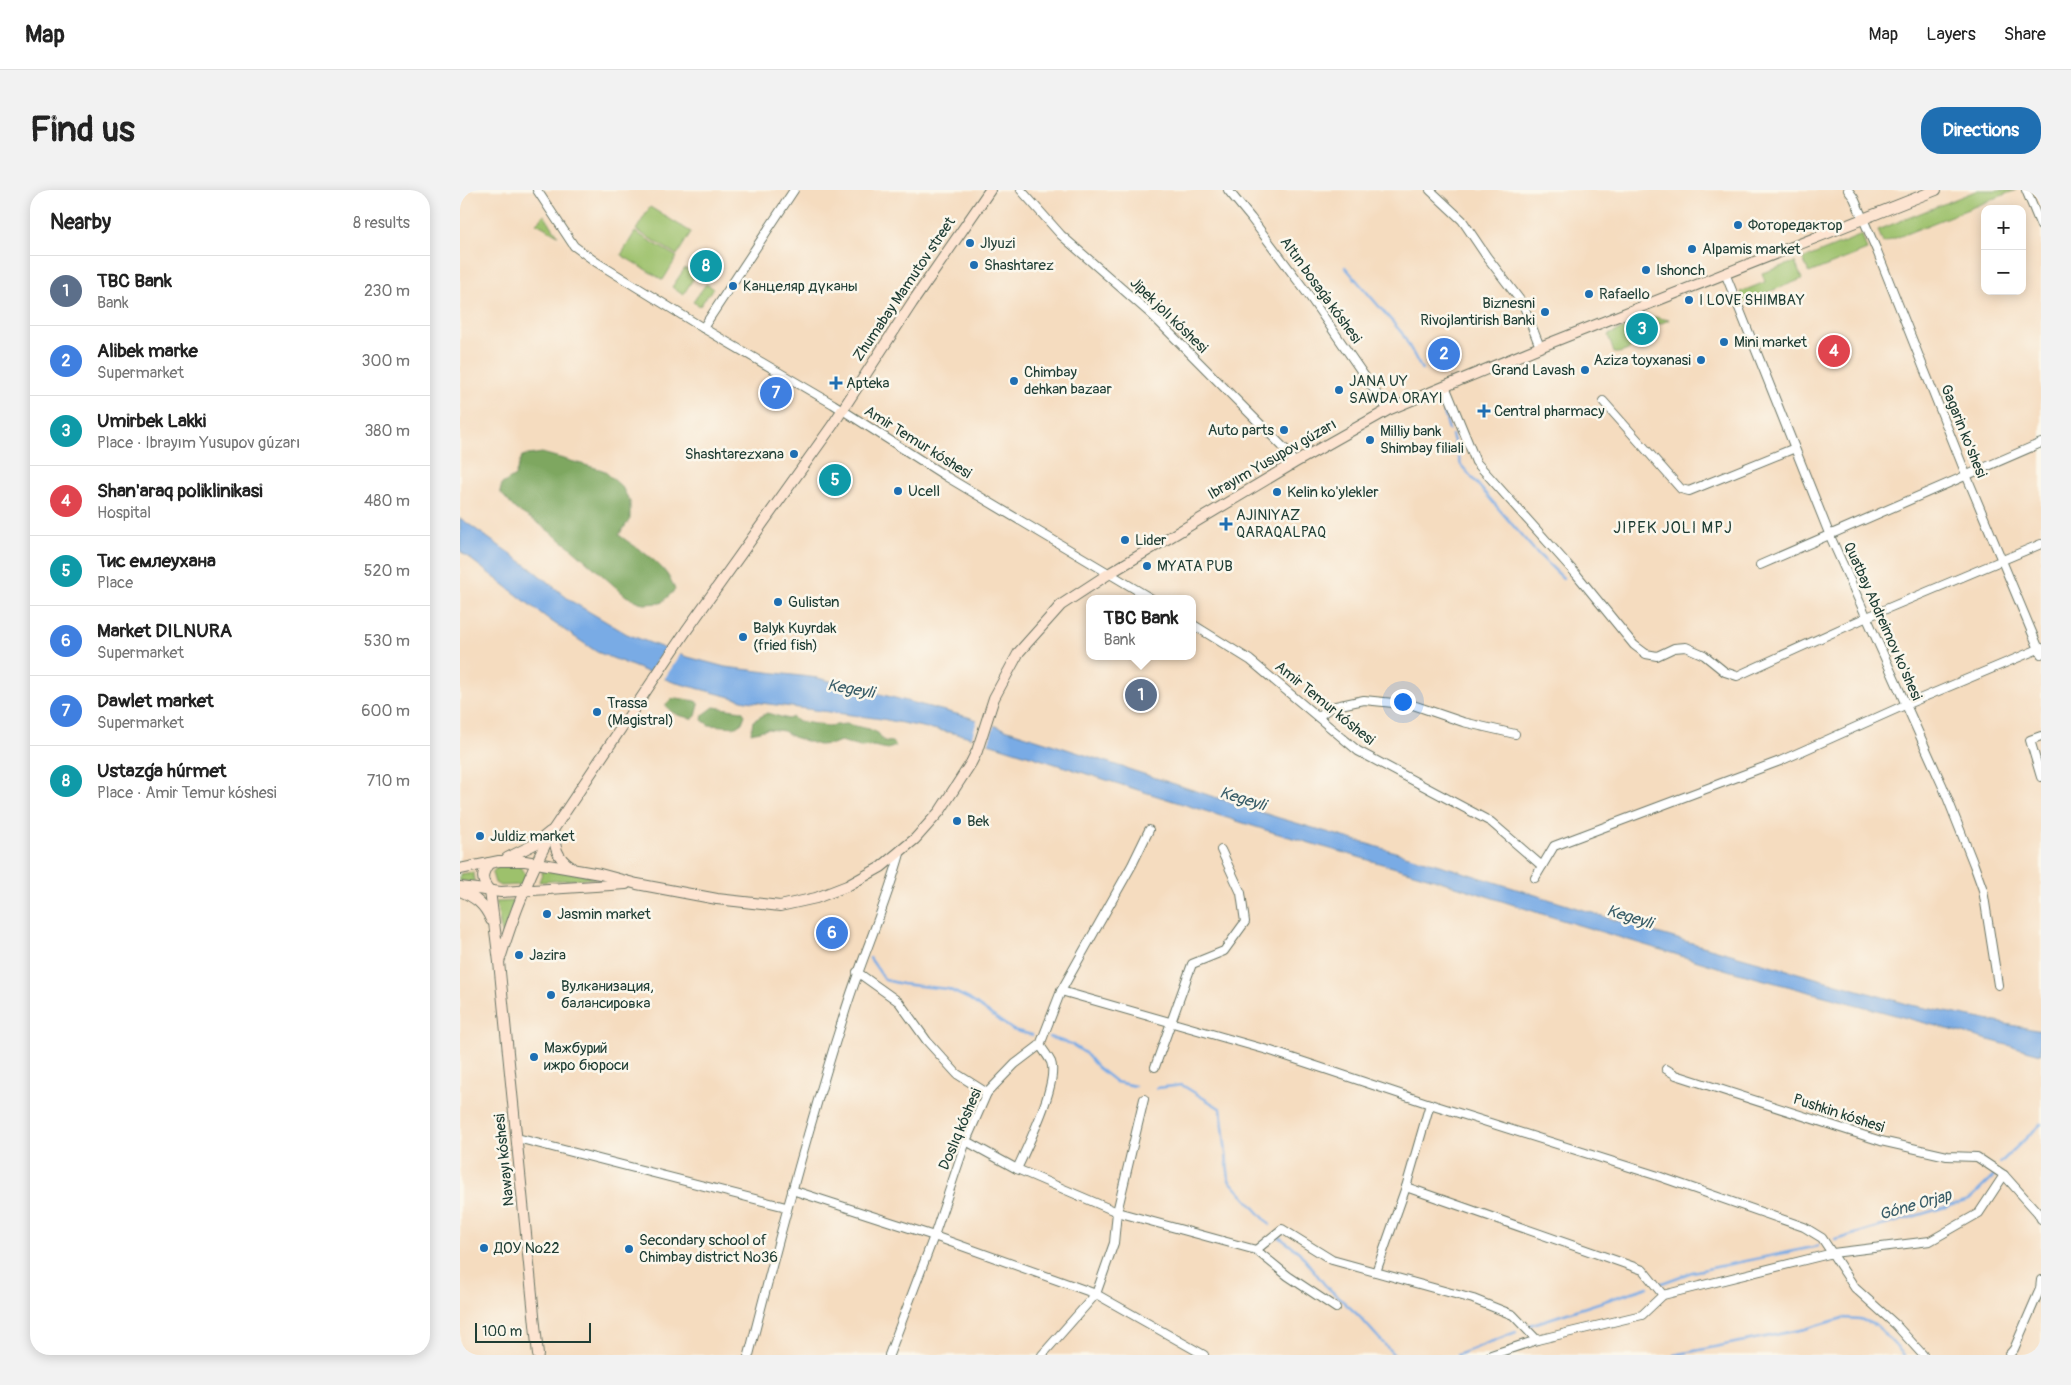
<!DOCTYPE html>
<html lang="en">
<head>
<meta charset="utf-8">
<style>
	:root { --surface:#fff; --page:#f2f2f2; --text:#222; --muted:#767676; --line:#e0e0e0; --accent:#1f6fb2 }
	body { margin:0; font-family:Pangolin,sans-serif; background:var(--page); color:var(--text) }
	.controls { position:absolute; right:15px; top:15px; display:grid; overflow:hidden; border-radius:10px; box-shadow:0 2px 12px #0003 }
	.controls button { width:45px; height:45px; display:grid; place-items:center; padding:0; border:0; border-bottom:1px solid var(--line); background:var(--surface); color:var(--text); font:25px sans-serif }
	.scale { position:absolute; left:15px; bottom:12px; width:116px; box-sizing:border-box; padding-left:5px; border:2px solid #1f3d34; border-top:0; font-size:14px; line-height:18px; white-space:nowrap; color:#1f3d34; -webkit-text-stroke:4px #fbf7ec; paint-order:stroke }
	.you { position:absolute; left:942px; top:511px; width:18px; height:18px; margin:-12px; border:4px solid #fff; border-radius:50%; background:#1a73e8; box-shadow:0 0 0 8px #1a73e833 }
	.badge { display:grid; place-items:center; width:32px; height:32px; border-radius:50%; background:var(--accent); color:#fff; font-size:16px; font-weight:700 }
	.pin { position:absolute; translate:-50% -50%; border:2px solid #fff; box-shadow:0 1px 5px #0006 }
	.popup { position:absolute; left:626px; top:405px; width:110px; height:65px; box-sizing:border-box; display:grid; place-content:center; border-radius:10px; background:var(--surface); filter:drop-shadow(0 1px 4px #0005); font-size:16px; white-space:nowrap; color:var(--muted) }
	.popup b { font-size:19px; color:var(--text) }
	.popup::after { content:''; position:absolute; left:50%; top:100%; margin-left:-10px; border:10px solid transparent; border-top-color:var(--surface) }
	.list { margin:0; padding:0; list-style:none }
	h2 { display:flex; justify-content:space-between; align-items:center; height:65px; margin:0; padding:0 20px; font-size:21px }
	h2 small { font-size:16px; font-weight:400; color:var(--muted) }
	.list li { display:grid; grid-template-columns:32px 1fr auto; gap:15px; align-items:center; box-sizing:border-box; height:70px; padding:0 20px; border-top:1px solid var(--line) }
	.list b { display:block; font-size:19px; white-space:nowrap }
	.list p { margin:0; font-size:16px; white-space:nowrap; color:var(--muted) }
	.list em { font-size:16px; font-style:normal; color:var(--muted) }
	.map { position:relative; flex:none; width:1581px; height:1165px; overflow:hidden; border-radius:20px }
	header { display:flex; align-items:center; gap:30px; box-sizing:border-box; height:70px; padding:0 25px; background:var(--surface); border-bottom:1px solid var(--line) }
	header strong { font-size:24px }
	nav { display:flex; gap:28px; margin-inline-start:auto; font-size:18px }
	.intro { display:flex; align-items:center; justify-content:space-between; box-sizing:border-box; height:120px; padding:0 30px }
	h1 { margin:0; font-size:35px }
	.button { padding:12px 22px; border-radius:20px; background:var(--accent); color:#fff; font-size:18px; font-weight:700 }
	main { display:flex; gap:30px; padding:0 30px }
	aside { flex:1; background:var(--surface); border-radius:20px; box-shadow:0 2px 12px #0003 }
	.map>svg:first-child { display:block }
	.green { fill:#9dc16c; stroke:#5e7f50 }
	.forest { fill:#7ea760; stroke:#4e724a }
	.water { fill:#79abe5; stroke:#4c748c }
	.pier { fill:#f5dcbf }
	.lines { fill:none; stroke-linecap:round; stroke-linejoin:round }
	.stream { stroke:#79abe5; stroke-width:2.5 }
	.street-casing { stroke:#6a7565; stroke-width:10 }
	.secondary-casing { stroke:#6a7565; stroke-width:12 }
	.street { stroke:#fff; stroke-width:8 }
	.secondary { stroke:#fde4d1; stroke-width:10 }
	.poi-dot { fill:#1f6fb2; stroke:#fbf7ec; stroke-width:2 }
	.labels { text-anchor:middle; stroke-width:5; stroke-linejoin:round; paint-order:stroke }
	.poi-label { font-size:15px; fill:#1f3d34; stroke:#fbf7ec; text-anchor:start }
	.street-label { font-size:15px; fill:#1f3d34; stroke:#fbf7ec }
	.neighbourhood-label { font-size:16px; letter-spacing:1px; fill:#1f3d34; stroke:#fbf7ec }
	.water-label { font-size:16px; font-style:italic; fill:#3a5e69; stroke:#fbf7ec }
</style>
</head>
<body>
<header>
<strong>Map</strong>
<nav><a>Map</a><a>Layers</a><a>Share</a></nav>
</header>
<div class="intro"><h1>Find us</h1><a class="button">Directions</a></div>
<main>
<aside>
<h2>Nearby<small>8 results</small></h2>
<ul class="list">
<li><span class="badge" style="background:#5c6f8a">1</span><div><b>TBC Bank</b><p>Bank</p></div><em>230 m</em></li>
<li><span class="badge" style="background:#3f7fe0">2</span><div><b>Alibek marke</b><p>Supermarket</p></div><em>300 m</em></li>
<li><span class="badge" style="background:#0f9aa8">3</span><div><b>Umirbek Lakki</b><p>Place · Ibrayım Yusupov gúzarı</p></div><em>380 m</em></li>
<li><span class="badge" style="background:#e0444e">4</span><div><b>Shan'araq poliklinikasi</b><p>Hospital</p></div><em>480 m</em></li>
<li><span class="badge" style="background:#0f9aa8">5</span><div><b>Тис емлеухана</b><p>Place</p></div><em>520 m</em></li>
<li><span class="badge" style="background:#3f7fe0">6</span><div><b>Market DILNURA</b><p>Supermarket</p></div><em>530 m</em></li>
<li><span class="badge" style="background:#3f7fe0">7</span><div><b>Dawlet market</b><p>Supermarket</p></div><em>600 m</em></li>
<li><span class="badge" style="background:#0f9aa8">8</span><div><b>Ustazǵa húrmet</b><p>Place · Amir Temur kóshesi</p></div><em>710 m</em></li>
</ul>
</aside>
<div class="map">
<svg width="1581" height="1165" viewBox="0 0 1581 1165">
	<rect width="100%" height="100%" fill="#fbf7ec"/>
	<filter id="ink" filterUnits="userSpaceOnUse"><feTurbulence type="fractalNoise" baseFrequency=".02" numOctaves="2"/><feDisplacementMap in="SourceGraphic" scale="10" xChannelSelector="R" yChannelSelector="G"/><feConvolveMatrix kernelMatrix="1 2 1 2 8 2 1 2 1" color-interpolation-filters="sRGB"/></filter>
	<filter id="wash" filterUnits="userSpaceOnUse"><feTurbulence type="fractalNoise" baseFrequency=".0096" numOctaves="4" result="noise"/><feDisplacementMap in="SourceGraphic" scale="20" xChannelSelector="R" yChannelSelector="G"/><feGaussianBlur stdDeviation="1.12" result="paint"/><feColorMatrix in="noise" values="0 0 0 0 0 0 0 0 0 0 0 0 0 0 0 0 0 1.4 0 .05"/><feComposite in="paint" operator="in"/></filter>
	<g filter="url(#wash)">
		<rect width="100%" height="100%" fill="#f5dcbf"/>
		<!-- green -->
		<g class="green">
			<path d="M1518,0h38l-133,53 -5,-13z"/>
			<path d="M190,17l41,25 -14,23 -41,-25z"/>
			<path d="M84,25l14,20 -22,-12z"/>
			<path d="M175,42l42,25 -14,23 -42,-25z"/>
			<path d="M1402,45l5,15 -58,23 -6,-14z"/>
			<path d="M1335,72l7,17 -59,23 -3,-10 25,-10 -3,-9z"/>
			<path d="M225,78l10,8 -12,19 -11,-8z"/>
			<path d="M246,94l7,4 -13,18 -7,-4z"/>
			<path d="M1195,127l14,3 -17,7 -5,-7z"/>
			<path d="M1169,136l8,17c-4,6 -16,11 -23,10l-6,-18z"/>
			<path d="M58,675c8,6 10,12 3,20l-21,1 -5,-3 -3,-10 5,-6z"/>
			<path d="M84,677l56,11 -61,4z"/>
			<path d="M14,682v10l-14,-1v-7z"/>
			<path d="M54,711l-12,35 -6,-34z"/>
		</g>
		<!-- forest -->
		<g class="forest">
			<path d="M82,263l61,17 19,17 8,15v17l-11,16c21,16 48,29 56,55l-14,13 -17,1 -18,-8 -57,-50 -31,-23 -23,-14 -15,-17 2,-8 13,-8 7,-20z"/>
			<path d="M217,508l19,3 3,4 -3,11 -4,3c-14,-5 -17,-2 -27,-14l6,-6z"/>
			<path d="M254,517l28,4 3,4 -3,8 -6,4 -27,-2 -7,-5 1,-5z"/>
			<path d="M307,523l21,6 5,-2 4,4 31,5 18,-2 23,5 9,4 6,8 8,1 4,4 -8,3 -15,-3 -13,1 -19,-6 -9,3 -13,1 -26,-8 -9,-6 -16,-2 -17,4 2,-12z"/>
		</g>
		<!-- water -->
		<path class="water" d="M0,328l69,49 42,34 56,33 57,22 41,11 93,11 150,39 311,101 174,51 200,63 258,73 130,26v23l-310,-83 -192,-58 -105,-34 -162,-47 -309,-97 -81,-16 -136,-18 -73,-19 -76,-30 -46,-31 -91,-70z"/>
		<!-- pier -->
		<g class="pier">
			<path d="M207,457l15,5 -19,29 -15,-6z"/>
			<path d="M518,527l17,6 -7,22 -17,-5z"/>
		</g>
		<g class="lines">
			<!-- stream -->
			<g class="stream">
				<path d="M885,77l57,66 20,37"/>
				<path d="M984,222l5,18"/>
				<path d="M992,245l9,30 74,86 28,27"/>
				<path d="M410,768l15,22 17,4 46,5 21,10 44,31 19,5"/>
				<path d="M589,847l22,7 14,9 12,14 19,15 19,4"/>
				<path d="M697,898l25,-3 39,24 8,71 41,45"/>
				<path d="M1540,973l41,-39"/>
				<path d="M819,1047l20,15 26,33 33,30 36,40"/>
				<path d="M1375,1050l134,-40 25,-24"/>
				<path d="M1202,1093l30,-11 126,-26"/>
				<path d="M1070,1135l118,-38"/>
				<path d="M997,1165l59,-23"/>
				<path d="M1214,1165l131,-26 38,-11 17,1 17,7 27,29"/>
			</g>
		</g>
	</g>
	<g filter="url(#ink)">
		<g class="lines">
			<defs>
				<g id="street">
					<path d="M77,0l37,56 22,16 107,66 130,76 114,73 205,122"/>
					<path d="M561,0l40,45 91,80 135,136 7,12"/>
					<path d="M768,0l23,28 59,79 78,113"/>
					<path d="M970,0l32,30 25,37 36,47 17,43"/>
					<path d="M1388,0l6,8 23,53 90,226 74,177"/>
					<path d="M1566,0l15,36"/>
					<path d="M1265,83l105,263 113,251 31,78 9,25 15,95"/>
					<path d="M243,138l91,-138"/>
					<path d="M985,196l31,76 101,113 57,70 12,9 11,2 17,-8 12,-1 18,8 21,17 12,4 130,-59 174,-73"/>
					<path d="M1143,211l78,88 8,2 106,-43"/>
					<path d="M1300,375l281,-122"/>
					<path d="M732,434l58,36 108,91 133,71 51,44"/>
					<path d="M858,527l13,-10 33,-7 49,5 50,17 52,12"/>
					<path d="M1581,546l-11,4 11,37"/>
					<path d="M1075,688l19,-32 226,-85 125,-56 136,-57"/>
					<path d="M397,782l42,30 28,39 30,33 30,19"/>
					<path d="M601,801l210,60 159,53 225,71 149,52 18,11 33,50 40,36 28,31"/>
					<path d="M695,877l37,-103 32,-13 21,-29 -4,-29 -20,-43"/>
					<path d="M1206,879l10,6 205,66 66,15 30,1 27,18 34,38 3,6"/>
					<path d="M57,948l269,69"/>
					<path d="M506,951l51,28 100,43 139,38 32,26 48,32"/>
					<path d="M557,979c10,-22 42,-86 34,-107 -3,-6 -8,-12 -11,-17"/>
					<path d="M946,997l237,83 20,25"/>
					<path d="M332,1000l142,46 162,58 108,61"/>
					<path d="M796,1060l26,-21 50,31 141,39 40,16 24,25"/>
					<path d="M916,1082l30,-85 24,-83"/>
					<path d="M289,1165c29,-114 59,-228 95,-340 17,-56 42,-109 57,-165"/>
					<path d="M429,1165l45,-119 32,-95 21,-48 28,-29 25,-19 21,-54 71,-126 17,-35"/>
					<path d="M582,1165l54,-61 18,-51 3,-31 27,-113"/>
					<path d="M1031,1165l46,-15 105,-25 21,-20 170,-42 97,-12 49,-28 25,-38"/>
					<path d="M1549,1165l5,-6 26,-60 1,-9"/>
				</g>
				<g id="secondary">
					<path d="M93,640c2,17 3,27 18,37"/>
					<path d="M47,668l28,-14 15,-12"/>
					<path d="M29,673c-8,11 -8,18 1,28l9,71 39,393"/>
					<path d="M0,679l39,-8h26l75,13 37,10 80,15 63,7 36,-8 31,-12 34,-19 34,-28 25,-28 31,-48 6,-12 17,-53 25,-46 42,-47 49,-32 184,-110 94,-53 152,-63 396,-157"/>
					<path d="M0,697l41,5 125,-8"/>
					<path d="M0,701c15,6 25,14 31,29"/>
					<path d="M39,772c14,-46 31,-90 54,-132l133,-199 146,-205 80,-123 78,-113"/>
				</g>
			</defs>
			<!-- street casing -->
			<use href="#street" class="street-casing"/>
			<!-- secondary casing -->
			<use href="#secondary" class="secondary-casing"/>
			<!-- street -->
			<use href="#street" class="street"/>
			<!-- secondary -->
			<use href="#secondary" class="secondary"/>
		</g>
	</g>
	<!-- markers -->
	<g class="poi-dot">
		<circle cx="1278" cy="35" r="5"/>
		<circle cx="510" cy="53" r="5"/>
		<circle cx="1232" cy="59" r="5"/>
		<circle cx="514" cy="75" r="5"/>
		<circle cx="1186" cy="80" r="5"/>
		<circle cx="273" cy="96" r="5"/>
		<circle cx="1129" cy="104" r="5"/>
		<circle cx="1229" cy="110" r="5"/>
		<circle cx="1085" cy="122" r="5"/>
		<circle cx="1264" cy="152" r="5"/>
		<circle cx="1241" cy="170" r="5"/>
		<circle cx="1125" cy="180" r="5"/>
		<circle cx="554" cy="191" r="5"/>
		<path d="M373.5 185.5h5v5h5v5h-5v5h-5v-5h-5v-5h5z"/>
		<circle cx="879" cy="200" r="5"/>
		<path d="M1021.5 213.5h5v5h5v5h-5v5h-5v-5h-5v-5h5z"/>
		<circle cx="824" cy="240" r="5"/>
		<circle cx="910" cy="250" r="5"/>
		<circle cx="334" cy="264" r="5"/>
		<circle cx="438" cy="301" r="5"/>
		<circle cx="817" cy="302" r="5"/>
		<path d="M763.5 326.5h5v5h5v5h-5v5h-5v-5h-5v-5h5z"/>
		<circle cx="665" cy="350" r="5"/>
		<circle cx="687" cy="376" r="5"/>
		<circle cx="318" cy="412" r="5"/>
		<circle cx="283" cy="447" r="5"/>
		<circle cx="137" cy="522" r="5"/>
		<circle cx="497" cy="631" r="5"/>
		<circle cx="20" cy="646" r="5"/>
		<circle cx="87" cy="724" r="5"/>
		<circle cx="59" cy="765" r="5"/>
		<circle cx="91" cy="805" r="5"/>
		<circle cx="74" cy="867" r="5"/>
		<circle cx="24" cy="1058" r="5"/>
		<circle cx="169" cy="1059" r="5"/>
	</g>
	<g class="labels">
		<!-- poi labels -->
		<g class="poi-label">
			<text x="1288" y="40">Фоторедактор</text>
			<text x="520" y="58">Jlyuzi</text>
			<text x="1242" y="64">Alpamis market</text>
			<text x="524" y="80">Shashtarez</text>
			<text x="1196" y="85">Ishonch</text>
			<text x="283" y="101">Канцеляр дүканы</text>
			<text x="1139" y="109">Rafaello</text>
			<text x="1239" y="115">I LOVE SHIMBAY</text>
			<text x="1075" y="118" text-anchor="end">Biznesni<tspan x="1075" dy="17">Rivojlantirish Banki</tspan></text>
			<text x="1274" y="157">Mini market</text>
			<text x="1231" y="175" text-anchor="end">Aziza toyxanasi</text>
			<text x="1115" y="185" text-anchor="end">Grand Lavash</text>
			<text x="564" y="187">Chimbay<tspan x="564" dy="17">dehkan bazaar</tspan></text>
			<text x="889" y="196">JANA UY<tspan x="889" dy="17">SAWDA ORAYI</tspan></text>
			<text x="386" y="198">Apteka</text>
			<text x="1034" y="226">Central pharmacy</text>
			<text x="814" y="245" text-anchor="end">Auto parts</text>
			<text x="920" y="246">Milliy bank<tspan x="920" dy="17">Shimbay filiali</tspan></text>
			<text x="324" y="269" text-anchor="end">Shashtarezxana</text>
			<text x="448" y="306">Ucell</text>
			<text x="827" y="307">Kelin ko'ylekler</text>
			<text x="776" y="330">AJINIYAZ<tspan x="776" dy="17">QARAQALPAQ</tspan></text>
			<text x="675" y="355">Lider</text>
			<text x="697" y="381">MYATA PUB</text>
			<text x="328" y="417">Gulistan</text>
			<text x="293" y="443">Balyk Kuyrdak<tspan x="293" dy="17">(fried fish)</tspan></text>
			<text x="147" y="518">Trassa<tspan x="147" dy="17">(Magistral)</tspan></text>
			<text x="507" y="636">Bek</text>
			<text x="30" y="651">Juldiz market</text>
			<text x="97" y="729">Jasmin market</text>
			<text x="69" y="770">Jazira</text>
			<text x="101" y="801">Вулканизация,<tspan x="101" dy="17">балансировка</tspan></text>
			<text x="84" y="863">Мажбурий<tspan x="84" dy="17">ижро бюроси</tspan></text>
			<text x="179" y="1055">Secondary school of<tspan x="179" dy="17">Chimbay district №36</tspan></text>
			<text x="34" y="1063">ДОУ №22</text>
		</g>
		<!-- street labels -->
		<g class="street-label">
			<text transform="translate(444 99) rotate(-56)" y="5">Zhumabay Mamutov street</text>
			<text transform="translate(861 100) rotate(54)" y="5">Altın bosaǵa kóshesi</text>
			<text transform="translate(709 125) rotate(44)" y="5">Jipek jolı kóshesi</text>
			<text transform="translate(1504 241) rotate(68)" y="5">Gagarin ko'shesi</text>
			<text transform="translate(458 252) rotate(32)" y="5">Amir Temur kóshesi</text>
			<text transform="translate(812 269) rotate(-30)" y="5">Ibrayım Yusupov gúzarı</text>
			<text transform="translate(1423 431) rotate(66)" y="5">Quatbay Abdreimov ko'shesi</text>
			<text transform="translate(865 513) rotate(39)" y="5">Amir Temur kóshesi</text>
			<text transform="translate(1379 923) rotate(18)" y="5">Pushkin kóshesi</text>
			<text transform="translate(500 939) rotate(-67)" y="5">Doslıq kóshesi</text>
			<text transform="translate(44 970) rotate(-96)" y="5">Nawayı kóshesi</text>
		</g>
		<!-- neighbourhood labels -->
		<g class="neighbourhood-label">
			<text x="1213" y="343">JIPEK JOLI MPJ</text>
		</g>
		<!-- water labels -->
		<g class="water-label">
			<text transform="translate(391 498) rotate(10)" y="6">Kegeyli</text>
			<text transform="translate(783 608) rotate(17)" y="6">Kegeyli</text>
			<text transform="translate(1170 726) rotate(17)" y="6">Kegeyli</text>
			<text transform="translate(1455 1014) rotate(-16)" y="6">Góne Orjap</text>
		</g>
	</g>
</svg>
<div class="controls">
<button>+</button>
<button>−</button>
</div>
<div class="scale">100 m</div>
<div class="you"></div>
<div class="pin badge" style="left:681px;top:505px;background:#5c6f8a">1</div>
<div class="popup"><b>TBC Bank</b>Bank</div>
<div class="pin badge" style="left:984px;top:164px;background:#3f7fe0">2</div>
<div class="pin badge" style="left:1182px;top:139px;background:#0f9aa8">3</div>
<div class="pin badge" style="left:1374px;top:161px;background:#e0444e">4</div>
<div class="pin badge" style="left:375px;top:290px;background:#0f9aa8">5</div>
<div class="pin badge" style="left:372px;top:743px;background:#3f7fe0">6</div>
<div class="pin badge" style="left:316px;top:203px;background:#3f7fe0">7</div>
<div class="pin badge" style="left:246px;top:76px;background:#0f9aa8">8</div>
</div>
</main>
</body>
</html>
